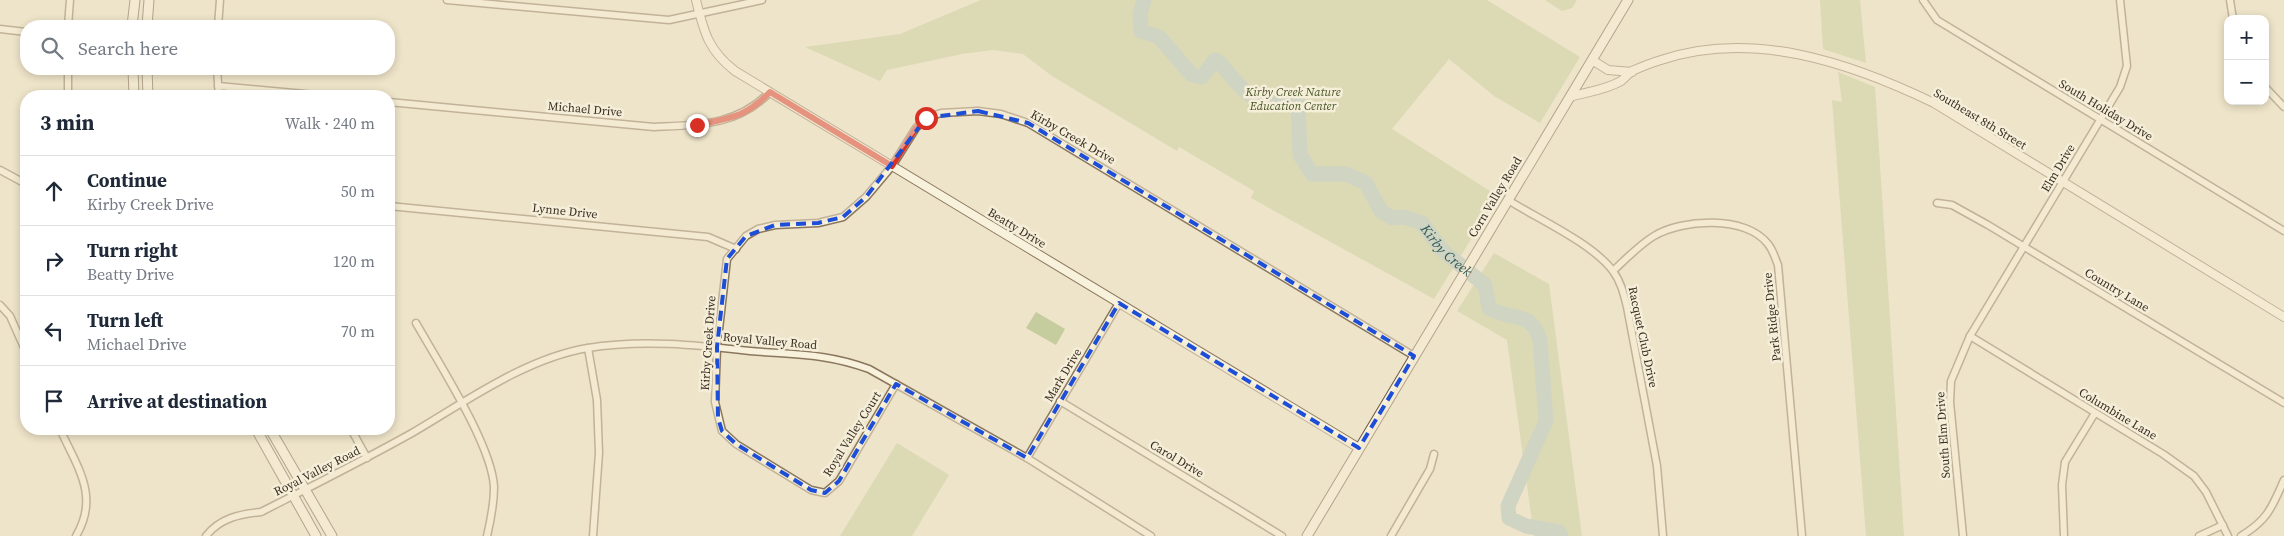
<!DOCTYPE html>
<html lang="en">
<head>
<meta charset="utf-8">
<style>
	:root { --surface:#fff; --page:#f6f6f7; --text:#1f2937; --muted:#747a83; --line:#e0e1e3 }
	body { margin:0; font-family:"Source Serif 4",serif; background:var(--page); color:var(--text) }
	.controls { position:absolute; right:15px; top:15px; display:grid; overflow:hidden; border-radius:10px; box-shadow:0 2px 8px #0003 }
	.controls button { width:45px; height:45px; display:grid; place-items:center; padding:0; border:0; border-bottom:1px solid var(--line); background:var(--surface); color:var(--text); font:25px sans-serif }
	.stop { position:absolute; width:15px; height:15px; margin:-11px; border:4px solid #d93025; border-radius:50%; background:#fff }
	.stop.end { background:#d93025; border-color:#fff; box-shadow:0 1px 5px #0008 }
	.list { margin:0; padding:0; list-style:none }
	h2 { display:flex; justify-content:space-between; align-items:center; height:65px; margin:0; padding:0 20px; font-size:21px }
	h2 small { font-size:16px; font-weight:400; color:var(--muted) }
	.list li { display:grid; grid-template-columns:32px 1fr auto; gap:15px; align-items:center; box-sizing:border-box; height:70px; padding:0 20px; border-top:1px solid var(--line) }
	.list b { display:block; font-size:19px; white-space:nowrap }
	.list p { margin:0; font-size:16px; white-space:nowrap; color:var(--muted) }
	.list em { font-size:16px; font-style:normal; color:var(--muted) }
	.icon { flex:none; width:28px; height:28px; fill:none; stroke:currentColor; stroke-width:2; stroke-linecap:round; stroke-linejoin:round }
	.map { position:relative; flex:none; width:2284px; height:536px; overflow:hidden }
	.search { position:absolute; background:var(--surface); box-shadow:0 2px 8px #0003; left:20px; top:20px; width:375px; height:55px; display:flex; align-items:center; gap:12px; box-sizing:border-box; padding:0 18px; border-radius:20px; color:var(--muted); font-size:19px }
	.panel { position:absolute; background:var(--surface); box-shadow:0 2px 8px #0003; left:20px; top:90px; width:375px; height:345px; border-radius:20px }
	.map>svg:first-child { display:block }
	.green { fill:#c5cc9d }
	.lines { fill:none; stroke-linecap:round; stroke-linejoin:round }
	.river { stroke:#aac2bc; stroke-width:15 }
	.minor-casing { stroke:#8a775e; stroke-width:9 }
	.tertiary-casing { stroke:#8a775e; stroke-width:10 }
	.secondary-casing { stroke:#6c5841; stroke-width:11 }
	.minor { stroke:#f8f1dc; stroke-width:6 }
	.tertiary { stroke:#f8f1dc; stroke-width:8 }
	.secondary { stroke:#f8f1dc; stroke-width:9 }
	.route { stroke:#d93025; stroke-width:6 }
	.marked { fill:none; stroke:#1d4ed8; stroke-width:4; stroke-dasharray:10 6; stroke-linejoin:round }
	.labels { text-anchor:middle; stroke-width:5; stroke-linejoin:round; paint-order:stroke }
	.park-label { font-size:12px; font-style:italic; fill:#495728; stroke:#f5eed9 }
	.street-label { font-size:12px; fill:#3b2e21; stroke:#f5eed9 }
	.water-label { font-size:14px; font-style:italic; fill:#315a59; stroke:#f5eed9 }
</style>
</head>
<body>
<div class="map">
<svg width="2284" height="536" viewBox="0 0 2284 536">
	<rect width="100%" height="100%" fill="#eee4c9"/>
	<!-- green -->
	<g class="green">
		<path d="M981,0h506l93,57 -40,66 -46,-27 -45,-37 -57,70 106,67 -64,103 -183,-101 3,-7 -75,-44 -2,4 -125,-75 -29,-22 -31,-4 -30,4 -75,16 -7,11 -75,-34 95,-13z"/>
		<path d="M1545,0h32l-5,8 -10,3z"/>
		<path d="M1820,0h40l6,63 -43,-14z"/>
		<path d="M1838,72l37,15 29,449h-38l-34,-436 10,2z"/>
		<path d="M1494,253l55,31 33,252h-48l-27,-196 -50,-29z"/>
		<path d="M1036,312l29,17 -9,16 -30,-17z"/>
		<path d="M897,443l52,32 -37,61h-72z"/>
	</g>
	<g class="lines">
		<!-- river -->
		<path class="river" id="s1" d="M1144,0l-4,14 1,17 18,6 33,38 10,2 13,-17 5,3c12,13 25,34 43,38 12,2 23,0 35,3l2,51 12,19h34l20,9 15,28 11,7 12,-1 18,6 21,28 42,34 4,23c22,14 42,1 51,32l6,81 -38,85 1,12 17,8 33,6 2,4"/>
		<defs>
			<g id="minor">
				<path d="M447,0l222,20 93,-20"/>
				<path d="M1923,0l14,20 347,211"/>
				<path d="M2230,0l3,19"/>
				<path d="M68,26l2,-26"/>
				<path d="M218,26l2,-26"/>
				<path d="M0,29l26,3"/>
				<path d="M68,69v27"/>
				<path d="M217,69l2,27"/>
				<path d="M218,86l108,10"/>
				<path d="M2265,87l19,20"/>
				<path d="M389,102l265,25c44,-2 83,-1 116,-35"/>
				<path d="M0,170l26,14"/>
				<path d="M1508,200c30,19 84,43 105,71 8,11 11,24 14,36l30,159 6,70"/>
				<path d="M1937,203l15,2 36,20 296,178"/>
				<path d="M389,206l319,31 28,12"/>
				<path d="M1613,271c13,-12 26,-26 41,-35 28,-17 92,-21 114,8 5,6 7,14 10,21l24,271"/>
				<path d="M0,305l10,11 16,36"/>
				<path d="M416,323c22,39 76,122 78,164 0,17 -3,32 -7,49"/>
				<path d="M1970,336l193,118 31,22 12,16 22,44"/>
				<path d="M588,348l9,52 2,53 -6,83"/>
				<path d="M896,384l-57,97 -14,12 -14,-3 -75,-46 -14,-13 -7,-29 2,-55 10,-88 19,-23 12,-7 17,-4 43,-2 25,-6 23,-20 26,-31 24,-38 10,-10 15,-5 37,-2 23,3 27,9 386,233"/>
				<path d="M1060,401l222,135"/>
				<path d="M60,429c17,38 40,67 16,107"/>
				<path d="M351,429l16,29"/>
				<path d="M1027,458l92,-155"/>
				<path d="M206,536c14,-18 34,-22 55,-24 51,-26 101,-51 151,-79 53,-31 114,-75 176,-85 53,-9 109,-3 162,3 44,4 76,2 119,18l158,89 124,78"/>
				<path d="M1391,536l39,-67 4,-15"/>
				<path d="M1963,536l-13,-134 1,-21 19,-45 150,-249 7,-21 -7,-66"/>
				<path d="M2064,536l-2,-51 3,-23 30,-49"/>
				<path d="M2199,536l24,-11"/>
				<path d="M2241,536c27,-16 31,-29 43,-56"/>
			</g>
			<g id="tertiary">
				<path d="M696,0c8,32 12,50 39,71l624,377"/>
				<path d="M1592,60l16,10 24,2"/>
				<path d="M1570,97c16,-5 36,-7 51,-16 4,-3 7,-7 11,-10 9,-4 19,-8 29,-11 92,-31 190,3 273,43l350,214"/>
			</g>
			<g id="secondary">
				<path d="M132,26l3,-26"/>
				<path d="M147,26l2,-26"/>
				<path d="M133,69l1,27"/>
				<path d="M147,69l1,27"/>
				<path d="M256,429l60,107"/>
				<path d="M270,429l62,107"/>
				<path d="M1307,536l321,-536"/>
			</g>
		</defs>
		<!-- minor casing -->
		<use href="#minor" class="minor-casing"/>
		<!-- tertiary casing -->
		<use href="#tertiary" class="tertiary-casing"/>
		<!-- secondary casing -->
		<use href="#secondary" class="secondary-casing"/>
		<!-- minor -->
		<use href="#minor" class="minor"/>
		<!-- tertiary -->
		<use href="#tertiary" class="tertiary"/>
		<!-- secondary -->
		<use href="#secondary" class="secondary"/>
	</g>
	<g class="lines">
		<!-- route -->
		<path class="route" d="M697,125c33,-7 49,-8 73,-33l122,74 24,-38 10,-10"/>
	</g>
	<!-- marked area -->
	<path d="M0 0H2284V536H0ZM978,111l50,12 386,233 -55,92 -240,-145 -92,155 -131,-74 -57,97 -14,12 -14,-3 -75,-46 -14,-13 -4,-13 -1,-71 10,-88 19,-23 29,-11 43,-2 25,-6 23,-20 60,-79z" fill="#eee4c9" fill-opacity=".55" fill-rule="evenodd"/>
	<path class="marked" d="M978,111l50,12 386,233 -55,92 -240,-145 -92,155 -131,-74 -57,97 -14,12 -14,-3 -75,-46 -14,-13 -4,-13 -1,-71 10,-88 19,-23 29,-11 43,-2 25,-6 23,-20 60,-79z"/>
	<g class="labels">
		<!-- park labels -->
		<g class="park-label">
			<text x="1293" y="96">Kirby Creek Nature<tspan x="1293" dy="14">Education Center</tspan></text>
		</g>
		<!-- street labels -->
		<g class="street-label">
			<text transform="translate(585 109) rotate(5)" y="4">Michael Drive</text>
			<text transform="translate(2106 110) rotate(31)" y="4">South Holiday Drive</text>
			<text transform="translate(1980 119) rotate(31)" y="4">Southeast 8th Street</text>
			<text transform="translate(1073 137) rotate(30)" y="4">Kirby Creek Drive</text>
			<text transform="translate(2058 168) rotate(-59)" y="4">Elm Drive</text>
			<text transform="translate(1495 197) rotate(-59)" y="4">Corn Valley Road</text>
			<text transform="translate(565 211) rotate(6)" y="4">Lynne Drive</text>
			<text transform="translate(1017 228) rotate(31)" y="4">Beatty Drive</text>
			<text transform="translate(2117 290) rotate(31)" y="4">Country Lane</text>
			<text transform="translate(1772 317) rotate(-96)" y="4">Park Ridge Drive</text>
			<text transform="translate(1643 337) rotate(78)" y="4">Racquet Club Drive</text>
			<text transform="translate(770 341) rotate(5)" y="4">Royal Valley Road</text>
			<text transform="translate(708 343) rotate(-86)" y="4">Kirby Creek Drive</text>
			<text transform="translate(1063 375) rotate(-59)" y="4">Mark Drive</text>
			<text transform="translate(2118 414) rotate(31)" y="4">Columbine Lane</text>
			<text transform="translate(852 434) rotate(-58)" y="4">Royal Valley Court</text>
			<text transform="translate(1943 435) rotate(-94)" y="4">South Elm Drive</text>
			<text transform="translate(1177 459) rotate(31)" y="4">Carol Drive</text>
			<text transform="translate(317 471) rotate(-27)" y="4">Royal Valley Road</text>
		</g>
		<!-- water labels -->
		<g class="water-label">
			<text dy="5" stroke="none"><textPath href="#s1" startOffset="474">Kirby Creek</textPath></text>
		</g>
	</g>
</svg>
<div class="controls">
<button>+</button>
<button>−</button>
</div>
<div class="stop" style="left:926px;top:118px"></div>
<div class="stop end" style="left:697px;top:125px"></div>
<div class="search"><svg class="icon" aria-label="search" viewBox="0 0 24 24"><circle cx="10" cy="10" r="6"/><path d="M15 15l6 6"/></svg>Search here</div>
<section class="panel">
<h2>3 min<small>Walk · 240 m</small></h2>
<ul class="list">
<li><svg class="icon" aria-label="ahead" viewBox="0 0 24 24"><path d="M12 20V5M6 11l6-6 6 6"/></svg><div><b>Continue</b><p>Kirby Creek Drive</p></div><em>50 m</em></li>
<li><svg class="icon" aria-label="right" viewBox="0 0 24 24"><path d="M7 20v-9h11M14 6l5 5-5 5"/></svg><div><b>Turn right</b><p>Beatty Drive</p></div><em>120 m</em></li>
<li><svg class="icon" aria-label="left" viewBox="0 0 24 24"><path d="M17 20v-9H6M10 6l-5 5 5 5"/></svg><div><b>Turn left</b><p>Michael Drive</p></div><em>70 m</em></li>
<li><svg class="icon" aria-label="arrive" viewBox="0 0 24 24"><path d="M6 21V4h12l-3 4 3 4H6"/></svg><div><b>Arrive at destination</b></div></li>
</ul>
</section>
</div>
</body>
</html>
